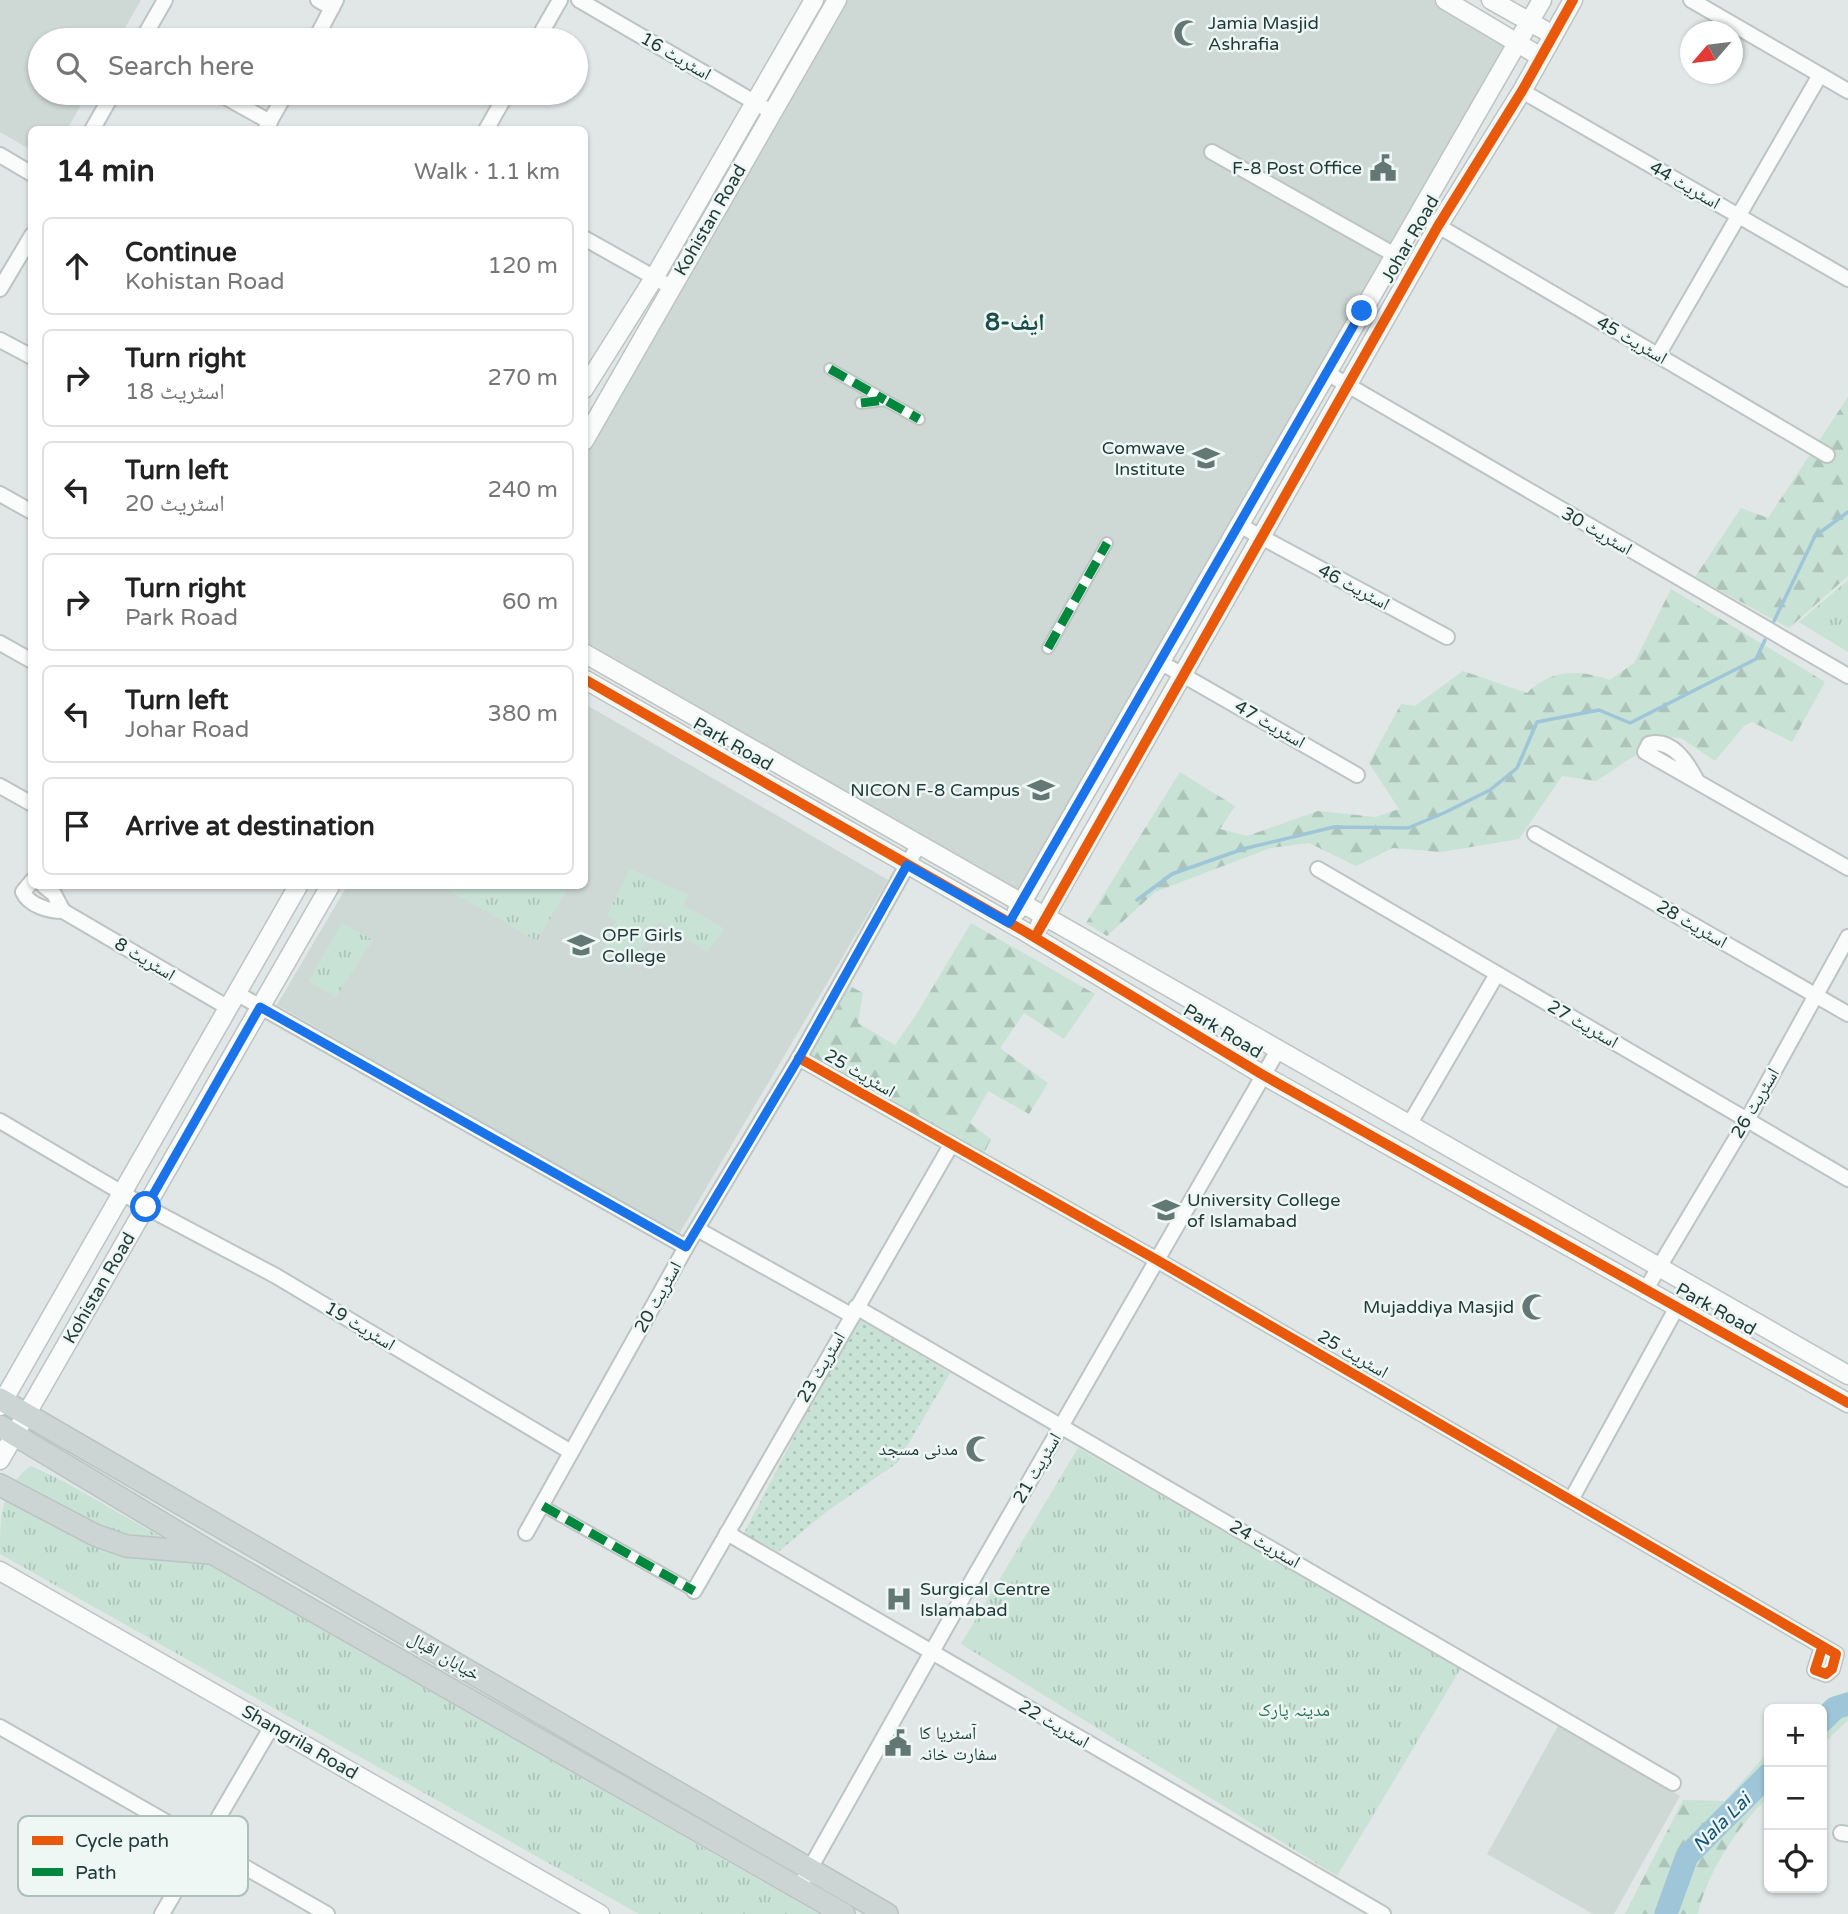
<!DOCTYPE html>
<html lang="en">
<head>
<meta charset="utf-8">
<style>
	:root { --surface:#fff; --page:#f2f2f2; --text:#222; --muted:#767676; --line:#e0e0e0 }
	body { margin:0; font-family:"Varela Round","Noto Naskh Arabic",sans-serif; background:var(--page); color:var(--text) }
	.controls { position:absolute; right:21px; bottom:21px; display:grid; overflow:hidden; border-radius:10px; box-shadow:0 2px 5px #0004 }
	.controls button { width:63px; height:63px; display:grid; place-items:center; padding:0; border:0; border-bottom:2px solid var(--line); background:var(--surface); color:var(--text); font:35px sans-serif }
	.compass { position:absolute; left:1680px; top:21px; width:63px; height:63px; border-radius:50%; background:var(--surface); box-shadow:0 2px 5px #0004; rotate:242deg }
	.stop { position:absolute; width:21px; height:21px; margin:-16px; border:5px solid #1a73e8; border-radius:50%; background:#fff }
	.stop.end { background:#1a73e8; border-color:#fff; box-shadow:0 2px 7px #0008 }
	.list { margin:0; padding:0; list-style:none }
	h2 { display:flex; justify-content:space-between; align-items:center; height:91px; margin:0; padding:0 28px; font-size:30px }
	h2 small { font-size:23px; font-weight:400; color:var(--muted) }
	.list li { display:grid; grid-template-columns:46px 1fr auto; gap:21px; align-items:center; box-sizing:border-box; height:98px; margin:0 14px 14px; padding:0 14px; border:2px solid var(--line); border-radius:10px }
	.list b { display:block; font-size:26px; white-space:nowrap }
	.list p { margin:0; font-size:23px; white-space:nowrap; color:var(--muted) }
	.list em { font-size:23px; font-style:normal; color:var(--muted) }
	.icon { flex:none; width:38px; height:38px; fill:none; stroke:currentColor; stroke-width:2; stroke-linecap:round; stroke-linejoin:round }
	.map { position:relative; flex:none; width:1848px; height:1914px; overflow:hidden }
	.search { position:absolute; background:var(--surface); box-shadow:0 2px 5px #0004; left:28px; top:28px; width:560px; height:77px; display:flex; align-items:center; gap:18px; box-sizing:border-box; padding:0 24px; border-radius:38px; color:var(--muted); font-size:26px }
	.panel { position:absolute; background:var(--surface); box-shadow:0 2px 5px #0004; left:28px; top:126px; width:560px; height:763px; border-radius:10px }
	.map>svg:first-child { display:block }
	.built { fill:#ced9d6 }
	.grass { fill:url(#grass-dots) }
	.forest { fill:url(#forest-firs) }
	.park { fill:url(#park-tufts) }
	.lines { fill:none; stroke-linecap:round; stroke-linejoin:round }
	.stream { stroke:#9ec5d8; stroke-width:3.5 }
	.river { stroke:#9ec5d8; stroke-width:23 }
	.pedestrian-casing { stroke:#bdc4c3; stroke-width:14 }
	.minor-casing { stroke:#bdc4c3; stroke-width:18 }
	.tertiary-casing { stroke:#bdc4c3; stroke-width:21 }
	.primary-casing { stroke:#bac4c3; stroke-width:24 }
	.pedestrian { stroke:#fafbfb; stroke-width:10 }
	.minor { stroke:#fafbfb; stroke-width:14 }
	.tertiary { stroke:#fafbfb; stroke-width:18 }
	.primary { stroke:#ccd4d4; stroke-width:21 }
	.quiet { stroke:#00873e; stroke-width:9; stroke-dasharray:18 9; stroke-linecap:butt }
	.cycleway-casing { stroke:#eef7f4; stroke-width:15 }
	.cycleway { stroke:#e8590c; stroke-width:10 }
	.route { stroke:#1a73e8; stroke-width:9 }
	.labels { text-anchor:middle; stroke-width:5; stroke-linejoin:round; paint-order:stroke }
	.poi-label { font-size:18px; fill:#1f3a38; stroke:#eef7f4; text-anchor:start }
	.street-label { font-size:18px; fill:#1f3a38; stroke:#eef7f4 }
	.park-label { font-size:18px; fill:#277252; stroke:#eef7f4 }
	.water-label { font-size:19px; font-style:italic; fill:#175577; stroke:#eef7f4 }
	.district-label { font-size:24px; font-weight:bold; fill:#1a4c4a; stroke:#eef7f4 }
	.key { fill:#eef7f4; stroke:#b0bebc; stroke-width:2 }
	.key-label { font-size:19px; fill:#1f3a38 }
</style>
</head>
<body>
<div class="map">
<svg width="1848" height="1914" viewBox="0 0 1848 1914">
	<defs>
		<pattern id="grass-dots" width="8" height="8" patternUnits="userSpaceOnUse" patternTransform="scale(1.75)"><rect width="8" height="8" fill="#c8e2d5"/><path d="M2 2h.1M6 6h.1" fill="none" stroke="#abc3b8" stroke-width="1.8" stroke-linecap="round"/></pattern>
		<pattern id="forest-firs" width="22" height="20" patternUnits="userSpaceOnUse" patternTransform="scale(1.75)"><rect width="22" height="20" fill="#c8e2d5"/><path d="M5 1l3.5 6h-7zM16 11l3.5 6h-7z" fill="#abc3b8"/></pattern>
		<pattern id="park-tufts" width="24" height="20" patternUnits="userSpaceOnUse" patternTransform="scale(1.75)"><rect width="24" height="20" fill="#c8e2d5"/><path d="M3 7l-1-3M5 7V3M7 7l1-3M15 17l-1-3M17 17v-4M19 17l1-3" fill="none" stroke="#abc3b8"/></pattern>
	</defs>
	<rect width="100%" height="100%" fill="#e0e7e6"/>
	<!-- built -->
	<g class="built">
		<path d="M0,0h141l-23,40h-78v53h48l-21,36 -35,1 -1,20 -31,-18z"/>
		<path d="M837,0h607l73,43 -495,860 -437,-250v-212z"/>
		<path d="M585,704l303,176 -209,354 -402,-229 70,-119h237z"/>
		<path d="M1558,1726l122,70 -66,118h-21l-106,-60z"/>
	</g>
	<!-- grass -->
	<path class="grass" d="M856,1317l94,56 -53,90 -71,49 -48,40 -34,-19z"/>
	<!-- forest -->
	<g class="forest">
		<path d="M1848,397v179l-59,52 -94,-51 46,-69 27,10z"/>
		<path d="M1671,589l154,93 -33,60 -40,-20 -8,4 -29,35 -34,-23 -26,-3 -16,18 -43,28 -34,-5 -43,63 -78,13 -48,-4 -37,18 -47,-23 -39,5 -115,44 -48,44 -21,-13 94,-151 55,34 -15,23 27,7 71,-25 58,6 23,-8 -30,-46 32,-59 14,2 48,-35 64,22c23,-24 52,-24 83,-13l24,-17z"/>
		<path d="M971,923l124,71 -31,45 -40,-26 -24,35 48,35 -19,31 -41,-23 -18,32 21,16 -9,19 -175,-103 43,-69 13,7 -5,30 37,22 23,-33z"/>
		<path d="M1848,1691v29l-26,25v-36h-4z"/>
		<path d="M1769,1751v45c-31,30 -62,76 -71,118h-73l58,-114 42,1z"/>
	</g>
	<!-- park -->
	<g class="park">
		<path d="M1848,580v72l-49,-30z"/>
		<path d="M630,869l59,26 -6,10 42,24 -18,23 -48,-30 -30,47 -26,-26 13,-21 -9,-7z"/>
		<path d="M442,886h127l-32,55z"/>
		<path d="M342,923l31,17 -37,57 -28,-15z"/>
		<path d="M1078,1448l383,220 -124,208 -376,-232z"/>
		<path d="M31,1466l32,15 756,433h-180l-639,-360c0,-36 0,-66 31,-88z"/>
	</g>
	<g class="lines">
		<!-- stream -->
		<g class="stream">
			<path d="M1774,621l41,-85 33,-24"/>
			<path d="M1137,900l35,-26 71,-25 91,-22 74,1 38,-16 44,-22 27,-22 20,-46 62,-12 31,13 126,-64 9,-19"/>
		</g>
		<!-- river -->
		<g class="river">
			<path d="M1822,1721l13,-13 13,-4"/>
			<path d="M1666,1914l21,-58 82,-82"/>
		</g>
		<defs>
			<g id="pedestrian">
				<path d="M830,369l55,31"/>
				<path d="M861,403l24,-3 34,19"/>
				<path d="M1048,648l59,-105"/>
				<path d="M543,1506l151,85"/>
			</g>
			<g id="minor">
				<path d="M318,0l14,8"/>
				<path d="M579,0l194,113"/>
				<path d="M1691,0l157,91"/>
				<path d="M142,40l23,-40"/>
				<path d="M315,40l21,-40"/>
				<path d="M537,40l23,-40"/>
				<path d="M1522,91l326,188"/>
				<path d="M218,93l52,29"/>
				<path d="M266,128l20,-35"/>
				<path d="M92,130l21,-37"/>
				<path d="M486,130l21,-37"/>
				<path d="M1212,152l183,103"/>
				<path d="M0,155l32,19"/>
				<path d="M1418,214l409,241"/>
				<path d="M584,238l87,49"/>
				<path d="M0,289l32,-54"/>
				<path d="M0,340l32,17"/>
				<path d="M1658,355l162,-280"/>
				<path d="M1327,373l521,303"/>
				<path d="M0,494l32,18"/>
				<path d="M1239,525l208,112"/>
				<path d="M0,643l32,18"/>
				<path d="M1160,662l197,113"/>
				<path d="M1697,781c-9,-17 -24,-43 -48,-37l-4,8 203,116"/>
				<path d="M0,786l32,18"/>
				<path d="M1535,834l313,180"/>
				<path d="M1318,869l530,310"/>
				<path d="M32,881l-9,11c6,14 27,19 40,19l164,96"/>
				<path d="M44,886l10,8 9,17"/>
				<path d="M236,993l450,254"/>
				<path d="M799,1058l358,202 679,394 -4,15 -6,5 -11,-4 7,-22"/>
				<path d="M0,1121l146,86 130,69 295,176"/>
				<path d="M1409,1125l88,-151"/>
				<path d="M697,1229l154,86"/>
				<path d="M1646,1289l101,-169 101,-183"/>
				<path d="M856,1307l817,476"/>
				<path d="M1571,1500l106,-193"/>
				<path d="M526,1533l160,-286 113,-189 120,-214"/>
				<path d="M727,1533l656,381"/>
				<path d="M694,1591l257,-446"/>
				<path d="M0,1727l327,187"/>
				<path d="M1841,1833l7,1"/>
				<path d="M799,1888l170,-302 309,-536"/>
				<path d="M162,1914l110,-188"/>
			</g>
			<g id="tertiary">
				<path d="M1445,0l96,57"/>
				<path d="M1491,0l62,35"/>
				<path d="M584,389l70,-111 160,-278"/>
				<path d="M584,441l253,-441"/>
				<path d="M584,653l1264,722"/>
				<path d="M584,679l440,252 239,144 585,328"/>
				<path d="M1017,911l525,-911"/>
				<path d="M1040,925l398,-699 84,-135 51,-91"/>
				<path d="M0,1406l298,-520"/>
				<path d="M0,1460l330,-574"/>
				<path d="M0,1571l600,343"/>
			</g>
			<g id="primary">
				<path d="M0,1399l887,515"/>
				<path d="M0,1426l212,127 632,361"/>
				<path d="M0,1485l95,50 31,11 84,7"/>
			</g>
		</defs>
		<!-- pedestrian casing -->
		<use href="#pedestrian" class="pedestrian-casing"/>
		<!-- minor casing -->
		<use href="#minor" class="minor-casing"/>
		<!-- tertiary casing -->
		<use href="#tertiary" class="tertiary-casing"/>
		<!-- primary casing -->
		<use href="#primary" class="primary-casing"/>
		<!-- pedestrian -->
		<use href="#pedestrian" class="pedestrian"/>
		<!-- minor -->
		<use href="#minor" class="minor"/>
		<!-- tertiary -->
		<use href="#tertiary" class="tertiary"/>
		<!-- primary -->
		<use href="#primary" class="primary"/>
		<!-- quiet -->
		<g class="quiet">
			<path d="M830,369l55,31"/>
			<path d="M861,403l24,-3 34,19"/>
			<path d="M1048,648l59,-105"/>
			<path d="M543,1506l151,85"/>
		</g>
		<defs>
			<g id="cycleway">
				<path d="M584,679l440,252 239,144 585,328"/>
				<path d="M1035,937l403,-711 84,-135 51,-91"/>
				<path d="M799,1058l358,202 679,394 -4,15 -6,5 -11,-4 7,-22"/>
			</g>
		</defs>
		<!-- cycleway casing -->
		<use href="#cycleway" class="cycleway-casing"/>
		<!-- cycleway -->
		<use href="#cycleway" class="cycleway"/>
	</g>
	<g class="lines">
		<!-- route -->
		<path class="route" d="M146,1207l114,-200 426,240 113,-189 108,-193 102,58 353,-612"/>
	</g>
	<!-- icons -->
	<defs>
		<symbol id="mosque-bare" viewBox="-9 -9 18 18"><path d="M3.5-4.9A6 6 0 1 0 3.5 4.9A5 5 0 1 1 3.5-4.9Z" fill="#637775" stroke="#eef7f4" stroke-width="2.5" paint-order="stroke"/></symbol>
		<symbol id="civic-bare" viewBox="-9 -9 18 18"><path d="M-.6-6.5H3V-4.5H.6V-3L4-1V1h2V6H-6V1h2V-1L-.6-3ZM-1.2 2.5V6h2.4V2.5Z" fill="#637775" stroke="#eef7f4" stroke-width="2.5" paint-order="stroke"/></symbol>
		<symbol id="university-bare" viewBox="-9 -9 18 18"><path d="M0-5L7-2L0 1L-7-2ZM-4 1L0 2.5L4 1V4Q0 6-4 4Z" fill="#637775" stroke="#eef7f4" stroke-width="2.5" paint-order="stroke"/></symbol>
		<symbol id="hospital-bare" viewBox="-9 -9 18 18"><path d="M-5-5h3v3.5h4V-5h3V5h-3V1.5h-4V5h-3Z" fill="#637775" stroke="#eef7f4" stroke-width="2.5" paint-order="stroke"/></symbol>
	</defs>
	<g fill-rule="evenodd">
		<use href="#mosque-bare" x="1168" y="14" width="38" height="38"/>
		<use href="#civic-bare" x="1364" y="149" width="38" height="38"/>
		<use href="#university-bare" x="1187" y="439" width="38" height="38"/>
		<use href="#university-bare" x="1022" y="771" width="38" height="38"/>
		<use href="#university-bare" x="562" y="926" width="38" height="38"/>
		<use href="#university-bare" x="1147" y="1191" width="38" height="38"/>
		<use href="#mosque-bare" x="1516" y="1288" width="38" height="38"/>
		<use href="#mosque-bare" x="960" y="1430" width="38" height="38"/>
		<use href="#hospital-bare" x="880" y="1580" width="38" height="38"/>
		<use href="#civic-bare" x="879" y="1724" width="38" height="38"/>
	</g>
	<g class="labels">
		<!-- poi labels -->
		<g class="poi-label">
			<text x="1208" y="29">Jamia Masjid<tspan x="1208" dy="21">Ashrafia</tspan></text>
			<text x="1362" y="174" text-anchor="end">F-8 Post Office</text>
			<text x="1185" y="454" text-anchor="end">Comwave<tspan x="1185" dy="21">Institute</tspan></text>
			<text x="1020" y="796" text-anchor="end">NICON F-8 Campus</text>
			<text x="602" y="941">OPF Girls<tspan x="602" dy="21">College</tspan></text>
			<text x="1187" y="1206">University College<tspan x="1187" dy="21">of Islamabad</tspan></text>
			<text x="1514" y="1313" text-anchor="end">Mujaddiya Masjid</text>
			<text x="958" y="1455" text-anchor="end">مدنی مسجد</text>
			<text x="920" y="1595">Surgical Centre<tspan x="920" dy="21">Islamabad</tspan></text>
			<text x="919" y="1739">آسٹریا کا<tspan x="919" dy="21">سفارت خانہ</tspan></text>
		</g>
		<!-- street labels -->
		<g class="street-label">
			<text transform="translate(676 56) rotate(30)" y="6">اسٹریٹ 16</text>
			<text transform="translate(1685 185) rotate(30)" y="6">اسٹریٹ 44</text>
			<text transform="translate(710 220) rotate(-60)" y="6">Kohistan Road</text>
			<text transform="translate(1410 239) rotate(-60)" y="6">Johar Road</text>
			<text transform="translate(1632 340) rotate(30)" y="6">اسٹریٹ 45</text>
			<text transform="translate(1597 531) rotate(30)" y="6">اسٹریٹ 30</text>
			<text transform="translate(1354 587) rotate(28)" y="6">اسٹریٹ 46</text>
			<text transform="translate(1270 724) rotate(30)" y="6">اسٹریٹ 47</text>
			<text transform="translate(733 744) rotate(30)" y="6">Park Road</text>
			<text transform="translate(1692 924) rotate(30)" y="6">اسٹریٹ 28</text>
			<text transform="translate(145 959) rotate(31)" y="6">اسٹریٹ 8</text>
			<text transform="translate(1583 1024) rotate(30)" y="6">اسٹریٹ 27</text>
			<text transform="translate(1223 1031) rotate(31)" y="6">Park Road</text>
			<text transform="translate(860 1073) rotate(30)" y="6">اسٹریٹ 25</text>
			<text transform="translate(1755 1103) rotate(-60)" y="6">اسٹریٹ 26</text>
			<text transform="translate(99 1288) rotate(-60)" y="6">Kohistan Road</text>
			<text transform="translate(658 1297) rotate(-61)" y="6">اسٹریٹ 20</text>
			<text transform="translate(1716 1309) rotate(29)" y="6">Park Road</text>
			<text transform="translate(360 1326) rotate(31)" y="6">اسٹریٹ 19</text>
			<text transform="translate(1353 1354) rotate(30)" y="6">اسٹریٹ 25</text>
			<text transform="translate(821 1367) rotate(-60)" y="6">اسٹریٹ 23</text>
			<text transform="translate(1037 1468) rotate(-60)" y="6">اسٹریٹ 21</text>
			<text transform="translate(1265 1544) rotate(30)" y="6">اسٹریٹ 24</text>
			<text transform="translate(444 1656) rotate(30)" y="6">خیابان اقبال</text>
			<text transform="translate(1054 1724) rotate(30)" y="6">اسٹریٹ 22</text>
			<text transform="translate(300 1742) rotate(30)" y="6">Shangrila Road</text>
		</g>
		<!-- park labels -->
		<g class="park-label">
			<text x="1294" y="1716">مدینہ پارک</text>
		</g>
		<!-- water labels -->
		<g class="water-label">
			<text transform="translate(1721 1822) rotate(-45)" y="7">Nala Lai</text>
		</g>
		<!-- district labels -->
		<g class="district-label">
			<text x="1015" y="330">ایف-8</text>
		</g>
	</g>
	<!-- legend -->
	<rect x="18" y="1816" width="230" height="80" rx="10" class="key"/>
	<rect x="32" y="1836" width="31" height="9" fill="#e8590c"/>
	<rect x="32" y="1868" width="31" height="8" fill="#00873e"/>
	<g class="key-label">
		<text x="75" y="1847">Cycle path</text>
		<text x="75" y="1879">Path</text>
	</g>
</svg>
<div class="controls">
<button>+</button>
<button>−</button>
<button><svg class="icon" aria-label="locate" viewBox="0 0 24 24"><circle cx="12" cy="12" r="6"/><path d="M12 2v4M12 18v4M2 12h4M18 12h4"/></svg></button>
</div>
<svg class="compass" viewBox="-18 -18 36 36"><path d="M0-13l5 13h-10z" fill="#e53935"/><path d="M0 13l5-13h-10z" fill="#767676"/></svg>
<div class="stop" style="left:146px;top:1207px"></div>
<div class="stop end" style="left:1362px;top:311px"></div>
<div class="search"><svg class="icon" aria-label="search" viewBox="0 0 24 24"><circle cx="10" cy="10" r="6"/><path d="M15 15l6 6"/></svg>Search here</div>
<section class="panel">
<h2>14 min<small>Walk · 1.1 km</small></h2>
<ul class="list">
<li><svg class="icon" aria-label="ahead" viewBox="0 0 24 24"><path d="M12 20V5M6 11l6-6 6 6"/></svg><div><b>Continue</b><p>Kohistan Road</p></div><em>120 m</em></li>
<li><svg class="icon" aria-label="right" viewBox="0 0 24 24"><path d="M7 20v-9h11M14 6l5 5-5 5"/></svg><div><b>Turn right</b><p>اسٹریٹ 18</p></div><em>270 m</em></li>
<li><svg class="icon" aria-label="left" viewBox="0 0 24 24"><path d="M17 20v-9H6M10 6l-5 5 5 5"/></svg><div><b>Turn left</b><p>اسٹریٹ 20</p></div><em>240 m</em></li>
<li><svg class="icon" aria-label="right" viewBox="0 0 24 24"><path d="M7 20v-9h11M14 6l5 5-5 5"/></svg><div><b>Turn right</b><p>Park Road</p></div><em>60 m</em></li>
<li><svg class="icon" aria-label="left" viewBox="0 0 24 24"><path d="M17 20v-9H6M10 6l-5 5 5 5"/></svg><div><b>Turn left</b><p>Johar Road</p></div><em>380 m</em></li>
<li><svg class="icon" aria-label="arrive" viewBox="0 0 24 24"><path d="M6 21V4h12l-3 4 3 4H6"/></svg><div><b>Arrive at destination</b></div></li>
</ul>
</section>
</div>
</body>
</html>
